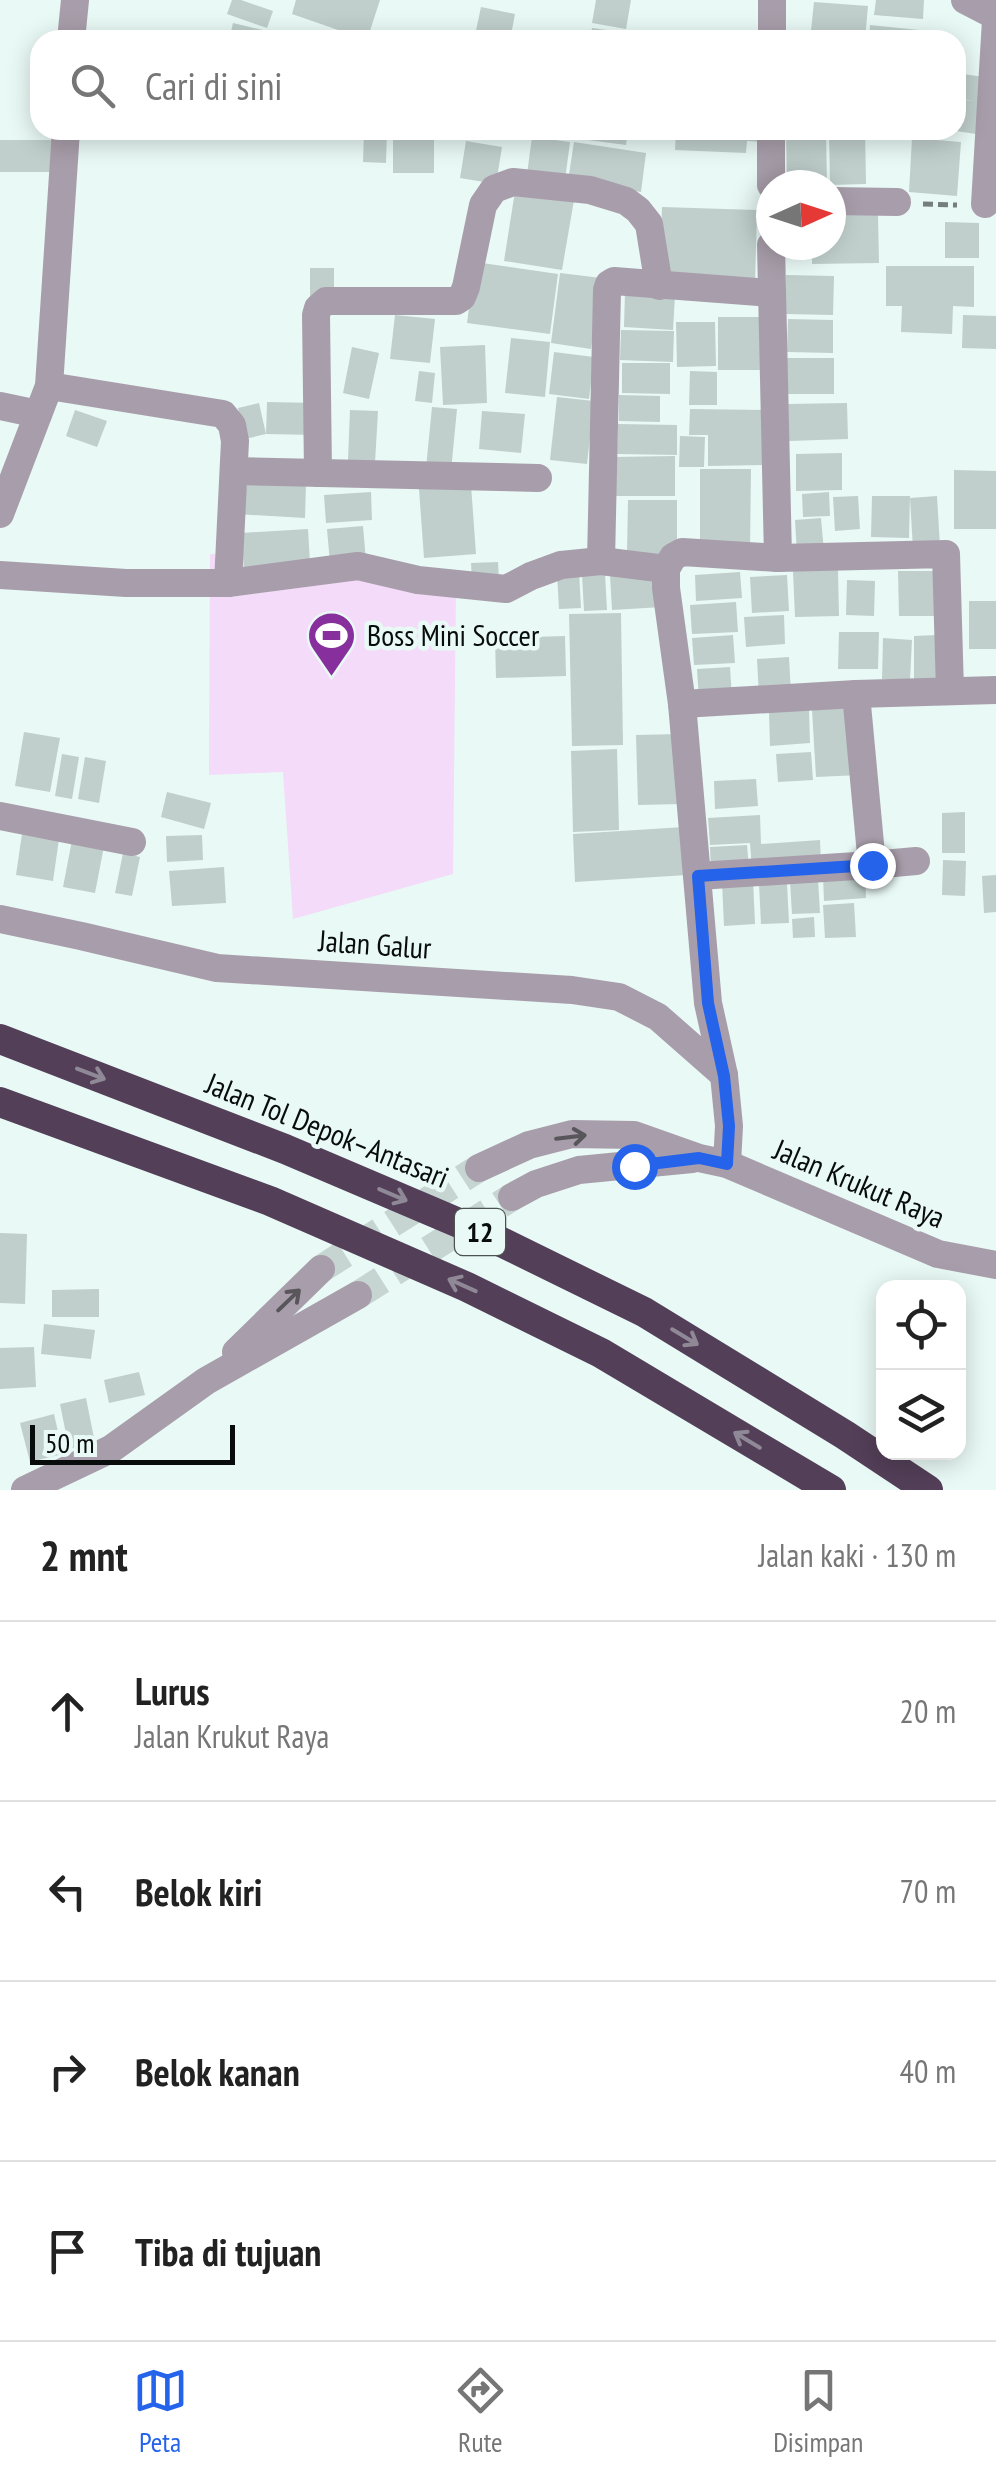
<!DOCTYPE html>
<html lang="id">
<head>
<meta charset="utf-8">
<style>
	:root { --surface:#fff; --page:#f6f6f6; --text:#222; --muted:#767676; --line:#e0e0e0; --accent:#2563eb }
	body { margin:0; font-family:"PT Sans Narrow",sans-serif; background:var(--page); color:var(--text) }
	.controls { position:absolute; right:30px; bottom:30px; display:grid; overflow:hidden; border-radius:20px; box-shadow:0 5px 25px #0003 }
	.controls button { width:90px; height:90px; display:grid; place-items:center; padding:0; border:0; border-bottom:2px solid var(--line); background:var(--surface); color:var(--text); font:50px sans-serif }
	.compass { position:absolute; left:756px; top:170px; width:90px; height:90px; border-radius:50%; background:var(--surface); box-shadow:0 5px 25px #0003; rotate:87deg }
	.scale { position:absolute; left:30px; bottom:25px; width:205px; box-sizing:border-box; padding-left:10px; border:5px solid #080c0b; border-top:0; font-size:28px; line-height:35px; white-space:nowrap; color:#080c0b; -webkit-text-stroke:8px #e9f9f5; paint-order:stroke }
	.stop { position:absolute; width:30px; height:30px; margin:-22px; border:8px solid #2563eb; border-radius:50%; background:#fff }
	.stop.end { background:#2563eb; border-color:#fff; box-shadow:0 2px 10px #0008 }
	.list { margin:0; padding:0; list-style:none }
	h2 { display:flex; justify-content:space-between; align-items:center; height:130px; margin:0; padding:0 40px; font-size:42px }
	h2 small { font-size:32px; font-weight:400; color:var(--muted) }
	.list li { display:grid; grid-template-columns:65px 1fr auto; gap:30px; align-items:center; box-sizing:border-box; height:180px; padding:0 40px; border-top:2px solid var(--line) }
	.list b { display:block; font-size:38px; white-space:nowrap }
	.list p { margin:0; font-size:32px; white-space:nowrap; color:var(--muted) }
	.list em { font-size:32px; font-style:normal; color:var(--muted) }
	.icon { flex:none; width:55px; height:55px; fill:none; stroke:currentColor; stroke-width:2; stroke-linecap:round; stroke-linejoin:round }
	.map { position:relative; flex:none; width:996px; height:1490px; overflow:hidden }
	.search { position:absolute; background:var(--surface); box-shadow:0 5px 25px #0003; left:30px; right:30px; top:30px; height:110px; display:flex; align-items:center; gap:25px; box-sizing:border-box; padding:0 35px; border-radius:30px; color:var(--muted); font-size:38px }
	.sheet { height:850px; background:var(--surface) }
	nav { display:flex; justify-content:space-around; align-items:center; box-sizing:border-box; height:140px; border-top:2px solid var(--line); background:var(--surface); font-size:28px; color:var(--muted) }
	nav a { display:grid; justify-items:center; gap:5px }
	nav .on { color:var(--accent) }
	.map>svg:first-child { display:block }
	.green { fill:#f3dbf9 }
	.building { fill:#c0cfcc }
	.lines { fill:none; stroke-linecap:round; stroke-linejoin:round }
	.tertiary-tunnel { stroke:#c7d5d2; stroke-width:28; stroke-dasharray:28 14; stroke-linecap:butt }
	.path { stroke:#747e7b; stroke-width:5; stroke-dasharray:10 5; stroke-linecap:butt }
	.minor { stroke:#a89eab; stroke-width:28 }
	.tertiary { stroke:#a89eab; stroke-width:28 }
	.motorway { stroke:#533f58; stroke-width:30 }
	.oneway { stroke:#8f8997 }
	.oneway2 { stroke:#58555b }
	.route { stroke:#2563eb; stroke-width:12 }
	.labels { text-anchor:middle; stroke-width:9; stroke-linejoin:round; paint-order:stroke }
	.shield { fill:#e9f9f5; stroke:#4c5351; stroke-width:2.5 }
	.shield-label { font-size:28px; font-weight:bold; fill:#080c0b }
	.poi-label { font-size:30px; fill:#080c0b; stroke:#e9f9f5; text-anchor:start }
	.street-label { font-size:30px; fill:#080c0b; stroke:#e9f9f5 }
</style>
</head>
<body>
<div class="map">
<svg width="996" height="1490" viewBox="0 0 996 1490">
	<rect width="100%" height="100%" fill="#e9f9f5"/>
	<!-- green -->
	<path class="green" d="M210,554l82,2 164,30 -3,288 -160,45 -10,-147 -74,3z"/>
	<!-- building -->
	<g class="building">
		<path d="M232,0h9l32,11 -6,17 -40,-14z"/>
		<path d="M296,0h84l-13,40 -75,-26z"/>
		<path d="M596,0h35l-5,29 -34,-6z"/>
		<path d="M876,0h48l-1,19 -49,-4z"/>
		<path d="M814,2l54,4 -3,34h-55z"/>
		<path d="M481,7l34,7 -5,26h-36z"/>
		<path d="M233,23l47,11 -1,6h-50z"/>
		<path d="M870,25l49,5 -1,10h-49z"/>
		<path d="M592,28l37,5 -1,7h-38z"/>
		<path d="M956,73l28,4 -8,57 -20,-3v-32l19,2 -19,-3z"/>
		<path d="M364,130h23l-1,33 -23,-1z"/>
		<rect x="393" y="130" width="41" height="43"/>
		<path d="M526,130h102l-2,15 -100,-13z"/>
		<path d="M676,130h90l-1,12 -18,-1 -1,12 -71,-3z"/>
		<path d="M786,130h40l1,54 -40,1z"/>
		<path d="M829,130h36l1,54 -36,1z"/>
		<path d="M532,137l38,5 -5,38 -38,-6z"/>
		<path d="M912,138l49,4 -4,54 -48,-4z"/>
		<rect x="0" y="140" width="53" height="32"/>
		<path d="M466,141l36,6 -6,37 -36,-6z"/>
		<path d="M574,142l72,11 -5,39 -73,-11z"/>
		<path d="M515,191l59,9 -12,70 -58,-9z"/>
		<path d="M662,207l95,3 -2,76 -95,-4z"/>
		<path d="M878,214l1,49 -67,1v-19h19v-30z"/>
		<path d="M945,222l34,1v35h-34z"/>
		<path d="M475,262l83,12 -8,60 -83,-11z"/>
		<path d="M886,266h88v41l-21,-1 -1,28 -51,-2 1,-26h-16z"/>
		<rect x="310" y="268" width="24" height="32"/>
		<path d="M560,273l41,5 -10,71 -40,-6z"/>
		<path d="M786,275l48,1 -1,39 -47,-1z"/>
		<path d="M625,292l50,3 -2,35 -49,-3z"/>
		<path d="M395,315l40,4 -5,44 -40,-4z"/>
		<path d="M963,315l33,1v33l-34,-1z"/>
		<rect x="718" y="317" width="52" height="53"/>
		<path d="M788,319l45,1v33l-46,-1z"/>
		<path d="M676,322h39l1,44 -39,1z"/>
		<path d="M621,330l53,1 -1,31 -53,-2z"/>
		<path d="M511,338l39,4 -5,55 -40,-4z"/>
		<path d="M485,345l2,58 -44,2 -3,-58z"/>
		<path d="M352,347l27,6 -10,46 -26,-6z"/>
		<path d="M554,352l40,5 -5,42 -40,-5z"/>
		<rect x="786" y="358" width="48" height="36"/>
		<path d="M622,363h48v31l-48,-1z"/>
		<path d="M419,371l16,2 -3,30 -17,-2z"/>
		<path d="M690,371l27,1v33h-28z"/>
		<path d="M619,395l41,1v26l-41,-1z"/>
		<path d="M557,397l37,4 -7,63 -37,-4z"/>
		<path d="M267,402l49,1 -1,32 -49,-1z"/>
		<path d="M259,403l7,31 -21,5 -7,-31z"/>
		<path d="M847,403l1,36 -59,2 -1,-37z"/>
		<path d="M432,407l25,2 -6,62 -25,-3z"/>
		<path d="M690,409l78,1 3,55 -63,1v-31h-19z"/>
		<path d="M75,410l32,11 -10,26 -31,-11z"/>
		<path d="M350,410l28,1 -3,52 -27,-2z"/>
		<path d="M482,411l43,3 -4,39 -42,-4z"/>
		<path d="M618,424l59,1v30l-60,-1z"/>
		<path d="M680,436l25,1 -1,30h-25z"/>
		<path d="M842,453v37l-46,1v-37z"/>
		<path d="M675,456v40h-60l-1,-39z"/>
		<path d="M700,469h51l-1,81h-50z"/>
		<path d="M954,470l42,1v58h-42z"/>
		<path d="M237,480l69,3 -1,35 -69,-4z"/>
		<path d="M471,485l5,69 -52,4 -5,-69z"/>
		<path d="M371,492l1,28 -46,3 -2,-28z"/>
		<path d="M829,492l1,24 -27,1 -1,-23z"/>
		<path d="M858,496l2,33 -25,2 -2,-34z"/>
		<path d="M872,496h38l-1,42 -38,-1z"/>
		<path d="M937,496l3,51 -27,2 -3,-51z"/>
		<path d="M628,500h49v54h-50z"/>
		<path d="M821,518l3,34 -27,2 -2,-34z"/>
		<path d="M363,526l3,35 -36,2 -3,-34z"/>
		<path d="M308,529l2,34 -66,4 -3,-34z"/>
		<path d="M498,562l1,19h-27l-1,-18z"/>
		<path d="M838,570l1,46 -44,1 -2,-46z"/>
		<path d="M579,571l2,37 -22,1 -2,-36z"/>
		<path d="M898,571h45v45h-44z"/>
		<path d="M661,572l1,35 -50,3 -2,-35z"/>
		<path d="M740,572l2,26 -46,3 -1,-26z"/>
		<path d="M605,573l2,37 -23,1 -2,-36z"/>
		<path d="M787,575l2,36 -37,2 -2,-36z"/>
		<path d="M847,580l28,1 -1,35 -28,-1z"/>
		<rect x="969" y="601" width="27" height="48"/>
		<path d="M736,602l2,30 -46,2 -2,-29z"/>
		<path d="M621,613l2,132 -51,1 -3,-132z"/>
		<path d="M784,615l1,29 -39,3 -2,-30z"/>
		<path d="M839,632h40l-1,37h-40z"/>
		<path d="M733,635l2,28 -41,2 -2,-27z"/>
		<path d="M938,635l1,44h-25v-43z"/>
		<path d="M565,636l1,40 -70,2 -1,-40z"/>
		<path d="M883,638l29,2 -2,40 -28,-1z"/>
		<path d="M789,657l2,37 -32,2 -2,-37z"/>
		<path d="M730,667l2,31 -33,2 -2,-31z"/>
		<path d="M856,707l4,68 -44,2 -4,-67z"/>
		<path d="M809,709l1,34 -40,3 -1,-34z"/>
		<path d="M24,732l36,6 -10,54 -35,-6z"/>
		<path d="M680,734l2,70 -44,1 -2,-70z"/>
		<path d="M617,749l2,81 -46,2 -2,-81z"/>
		<path d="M811,752l2,28 -35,2 -2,-28z"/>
		<path d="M62,754l17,3 -7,42 -17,-3z"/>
		<path d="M85,757l21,4 -7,42 -21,-4z"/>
		<path d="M756,779l2,27 -43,3 -1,-28z"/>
		<path d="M167,792l44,11 -7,26 -43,-12z"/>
		<path d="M965,812v41h-23v-40z"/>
		<path d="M760,815l1,29 59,-4 1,25 -69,4 -2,-26 -40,2 -2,-27z"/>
		<path d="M23,827l37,5 -7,49 -37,-6z"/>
		<path d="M684,827l3,48 -112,7 -2,-48z"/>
		<path d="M73,835l32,6 -10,52 -32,-6z"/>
		<path d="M202,835l1,25 -36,2 -1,-26z"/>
		<path d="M747,845l2,24 -38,2 -1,-24z"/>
		<path d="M123,853l17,4 -8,39 -17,-3z"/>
		<path d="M943,860l23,1 -1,35 -23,-1z"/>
		<path d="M224,867l2,36 -54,3 -3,-35z"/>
		<path d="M865,873l1,25 -42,3 -1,-25z"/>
		<path d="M996,875v37l-12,1 -2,-37z"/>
		<path d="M818,879l2,34 -28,1 -2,-33z"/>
		<path d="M753,880l2,44 -31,2 -2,-44z"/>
		<path d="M787,883l2,40 -28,1 -2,-40z"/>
		<path d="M854,903l2,34 -31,1 -2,-33z"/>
		<path d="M814,917l1,20 -22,1 -1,-19z"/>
		<path d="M0,1233l27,1 -2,70 -25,-1z"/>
		<path d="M99,1289v28h-47v-27z"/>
		<path d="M44,1324l51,6 -4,29 -50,-5z"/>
		<path d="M34,1347l2,40 -36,2v-41z"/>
		<path d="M139,1372l6,23 -36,8 -5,-23z"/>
		<path d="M86,1398l9,45 -26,6 -9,-45z"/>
		<path d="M54,1414l9,40 -33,8 -10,-39z"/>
	</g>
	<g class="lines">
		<!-- tertiary-tunnel -->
		<g class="tertiary-tunnel">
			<path d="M321,1269l158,-101"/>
			<path d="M358,1295l154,-98"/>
		</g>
		<!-- path -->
		<path class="path" d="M923,204l34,1"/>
		<!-- minor -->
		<g class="minor">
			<path d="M965,0l31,16"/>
			<path d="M71,40l4,-40"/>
			<path d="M772,40v-40"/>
			<path d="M771,185v-55"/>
			<path d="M831,201l66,1"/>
			<path d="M985,204l11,-184"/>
			<path d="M49,386l174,28 9,11 3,16 -7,142"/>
			<path d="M0,406l38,8"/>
			<path d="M234,471l304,7"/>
			<path d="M318,473l-2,-158 2,-7 8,-7h130l6,-4 4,-10 17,-82 11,-16 19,-7 77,8 36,11 12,9 11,14 10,62"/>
			<path d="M0,514l49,-128 17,-256"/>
			<path d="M778,558l168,-4 4,137"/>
			<path d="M601,561l6,-271 2,-6 5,-3 157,12"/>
			<path d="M0,575l126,8h102l130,-17 60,14 88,9 25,-13 30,-11 40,-4 65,8"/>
			<path d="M682,704l174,-10 140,-4"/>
			<path d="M0,816l132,26"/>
			<path d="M872,865l44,-4"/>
			<path d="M698,876l174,-11 -16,-171"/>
			<path d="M0,919l81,17 136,32 355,22 47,7 39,20 66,58"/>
			<path d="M727,1164l2,-38 -5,-51 -16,-72 -26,-299 -16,-116v-19l7,-12 9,-5 96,6 -7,-313"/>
		</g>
		<!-- tertiary -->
		<g class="tertiary">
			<path d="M479,1168l50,-23 43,-11 62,1 65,23 28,6 211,90 58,11"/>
			<path d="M512,1197l24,-13 43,-14 113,-11"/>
			<path d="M236,1352l85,-83"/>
			<path d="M25,1490l86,-41 95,-68 152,-86"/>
		</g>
		<!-- motorway -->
		<g class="motorway">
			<path d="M0,1039l285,110 202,86 157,77 201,123 83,55"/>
			<path d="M0,1102l270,99 197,86 134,66 230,137"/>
		</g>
	</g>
	<!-- one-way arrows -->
	<defs><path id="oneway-shaft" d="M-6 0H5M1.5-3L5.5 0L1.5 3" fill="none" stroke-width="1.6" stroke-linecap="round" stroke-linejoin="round" transform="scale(2.5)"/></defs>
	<g class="oneway">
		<use href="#oneway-shaft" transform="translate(91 1074) rotate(21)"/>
		<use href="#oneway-shaft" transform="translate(393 1195) rotate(23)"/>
		<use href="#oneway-shaft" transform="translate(462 1285) rotate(-156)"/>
		<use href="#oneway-shaft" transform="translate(685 1337) rotate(31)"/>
		<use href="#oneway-shaft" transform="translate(747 1440) rotate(-149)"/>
	</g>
	<g class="oneway2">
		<use href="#oneway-shaft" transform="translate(571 1137) rotate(-7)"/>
		<use href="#oneway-shaft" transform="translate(289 1300) rotate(-44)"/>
	</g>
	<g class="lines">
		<!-- route -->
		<path class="route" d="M634,1166l65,-8 28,6 2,-38 -5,-50 -16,-73 -10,-127 174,-11"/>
	</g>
	<!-- icons -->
	<defs>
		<symbol id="stadium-pin" viewBox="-11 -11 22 30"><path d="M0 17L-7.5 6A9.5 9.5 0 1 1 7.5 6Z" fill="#872f9c" stroke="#e9f9f5"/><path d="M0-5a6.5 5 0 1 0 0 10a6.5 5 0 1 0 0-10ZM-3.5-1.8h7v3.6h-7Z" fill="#fff"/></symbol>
	</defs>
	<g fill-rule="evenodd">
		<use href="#stadium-pin" x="304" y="608" width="55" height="75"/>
	</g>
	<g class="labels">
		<!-- shield labels -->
		<rect class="shield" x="455" y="1209" width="50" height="46" rx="8"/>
		<g class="shield-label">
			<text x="480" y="1242">12</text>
		</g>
		<!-- poi labels -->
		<g class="poi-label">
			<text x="367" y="646">Boss Mini Soccer</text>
		</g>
		<!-- street labels -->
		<g class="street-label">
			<text transform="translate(375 945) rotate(4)" y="10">Jalan Galur</text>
			<text transform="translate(327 1131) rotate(22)" y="10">Jalan Tol Depok–Antasari</text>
			<text transform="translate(859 1184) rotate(23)" y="10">Jalan Krukut Raya</text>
		</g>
	</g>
</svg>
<div class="controls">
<button><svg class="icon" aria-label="locate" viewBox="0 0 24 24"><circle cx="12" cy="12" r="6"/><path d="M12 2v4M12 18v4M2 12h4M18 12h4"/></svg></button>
<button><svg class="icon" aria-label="layers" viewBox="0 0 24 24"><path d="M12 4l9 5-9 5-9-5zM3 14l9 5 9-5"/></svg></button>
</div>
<svg class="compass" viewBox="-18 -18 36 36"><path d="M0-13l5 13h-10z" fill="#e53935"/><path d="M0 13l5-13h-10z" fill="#767676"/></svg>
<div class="scale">50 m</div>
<div class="stop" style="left:634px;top:1166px"></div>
<div class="stop end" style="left:872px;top:865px"></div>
<div class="search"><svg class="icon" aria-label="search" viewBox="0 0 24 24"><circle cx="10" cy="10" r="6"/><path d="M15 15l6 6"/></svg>Cari di sini</div>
</div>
<section class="sheet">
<h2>2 mnt<small>Jalan kaki · 130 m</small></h2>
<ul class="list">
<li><svg class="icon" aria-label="ahead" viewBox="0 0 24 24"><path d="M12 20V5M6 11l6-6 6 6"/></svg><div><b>Lurus</b><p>Jalan Krukut Raya</p></div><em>20 m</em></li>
<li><svg class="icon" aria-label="left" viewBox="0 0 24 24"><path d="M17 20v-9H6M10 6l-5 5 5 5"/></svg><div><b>Belok kiri</b></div><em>70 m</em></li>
<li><svg class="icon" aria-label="right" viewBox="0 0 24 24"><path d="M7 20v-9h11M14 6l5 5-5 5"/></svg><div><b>Belok kanan</b></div><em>40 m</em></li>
<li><svg class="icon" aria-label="arrive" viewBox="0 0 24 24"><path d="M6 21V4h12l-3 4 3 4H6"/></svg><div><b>Tiba di tujuan</b></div></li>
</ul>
</section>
<nav>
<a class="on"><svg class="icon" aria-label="map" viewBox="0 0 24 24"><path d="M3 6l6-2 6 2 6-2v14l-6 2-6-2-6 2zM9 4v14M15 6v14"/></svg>Peta</a>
<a><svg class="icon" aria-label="directions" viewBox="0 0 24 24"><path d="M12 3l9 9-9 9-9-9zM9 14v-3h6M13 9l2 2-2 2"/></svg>Rute</a>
<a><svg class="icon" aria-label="saved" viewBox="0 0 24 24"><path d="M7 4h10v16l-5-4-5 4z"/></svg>Disimpan</a>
</nav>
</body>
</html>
